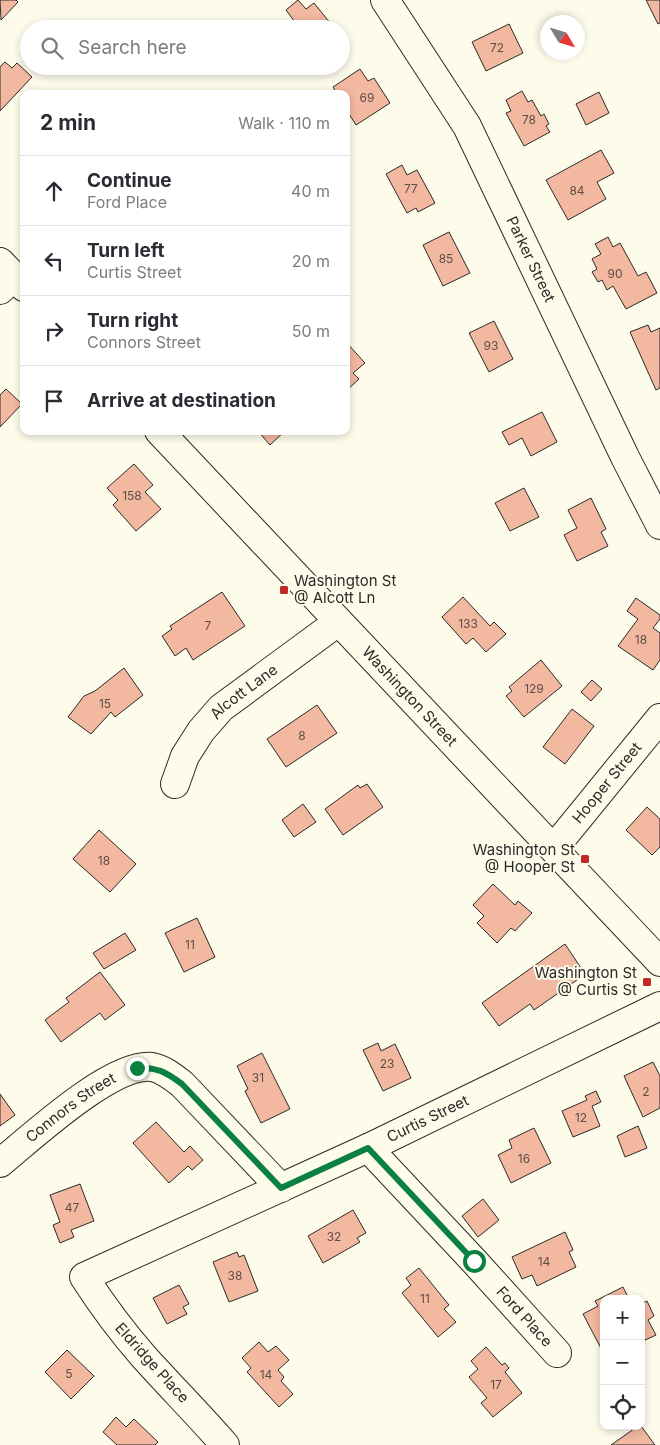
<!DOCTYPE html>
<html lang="en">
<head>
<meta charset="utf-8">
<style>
	:root { --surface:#fff; --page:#f2f2f3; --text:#2b2b33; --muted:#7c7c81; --line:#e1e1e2 }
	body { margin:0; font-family:Inter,sans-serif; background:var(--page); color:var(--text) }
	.controls { position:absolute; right:15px; bottom:15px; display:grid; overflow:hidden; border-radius:10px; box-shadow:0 2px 8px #0003 }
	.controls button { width:45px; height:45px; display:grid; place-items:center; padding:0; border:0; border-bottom:1px solid var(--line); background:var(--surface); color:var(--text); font:25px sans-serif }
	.compass { position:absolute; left:540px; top:15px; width:45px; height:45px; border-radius:50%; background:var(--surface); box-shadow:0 2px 8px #0003; rotate:128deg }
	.stop { position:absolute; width:15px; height:15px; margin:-11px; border:4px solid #0b8043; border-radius:50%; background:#fff }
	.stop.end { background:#0b8043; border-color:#fff; box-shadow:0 1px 5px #0008 }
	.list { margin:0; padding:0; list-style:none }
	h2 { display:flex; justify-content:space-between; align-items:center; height:65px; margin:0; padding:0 20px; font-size:21px }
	h2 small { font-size:16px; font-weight:400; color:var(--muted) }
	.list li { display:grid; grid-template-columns:32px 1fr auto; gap:15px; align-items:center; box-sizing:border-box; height:70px; padding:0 20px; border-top:1px solid var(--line) }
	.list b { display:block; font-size:19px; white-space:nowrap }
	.list p { margin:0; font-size:16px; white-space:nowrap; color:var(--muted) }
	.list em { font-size:16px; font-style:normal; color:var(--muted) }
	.icon { flex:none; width:28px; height:28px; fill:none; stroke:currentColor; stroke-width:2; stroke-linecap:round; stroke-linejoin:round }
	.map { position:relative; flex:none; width:660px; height:1445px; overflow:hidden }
	.search { position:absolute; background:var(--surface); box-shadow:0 2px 8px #0003; left:20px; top:20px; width:330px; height:55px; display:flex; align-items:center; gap:12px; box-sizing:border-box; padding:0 18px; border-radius:28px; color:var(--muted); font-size:19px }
	.panel { position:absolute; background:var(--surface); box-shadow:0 2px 8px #0003; left:20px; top:90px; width:330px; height:345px; border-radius:10px }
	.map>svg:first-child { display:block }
	.building { fill:#f2b8a0; stroke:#2b2b2b }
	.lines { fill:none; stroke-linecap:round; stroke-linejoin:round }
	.minor-casing { stroke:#2b2b2b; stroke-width:30 }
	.major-casing { stroke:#2b2b2b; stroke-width:30 }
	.minor { stroke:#fdfbea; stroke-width:28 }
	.major { stroke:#fdfbea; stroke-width:28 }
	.route { stroke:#0b8043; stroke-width:6 }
	.poi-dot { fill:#c62828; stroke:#fdfbea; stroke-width:2 }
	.labels { text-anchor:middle; stroke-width:4; stroke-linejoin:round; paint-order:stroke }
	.number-label { font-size:12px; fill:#5d4e48 }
	.street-label { font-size:15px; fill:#2b2b2b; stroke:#fdfbea }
	.poi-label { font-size:15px; fill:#2b2b2b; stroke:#fdfbea; text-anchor:end }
</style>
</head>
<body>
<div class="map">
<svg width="660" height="1445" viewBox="0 0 660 1445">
	<rect width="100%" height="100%" fill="#fdfbea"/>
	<!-- building -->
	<g class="building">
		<path d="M0,0h16l2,2 -17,18z"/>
		<path d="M298,0l8,9 8,-6 21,26h-35l-14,-19z"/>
		<path d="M646,0h14v23l-2,1z"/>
		<path d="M509,24l14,29 -37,18 -14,-29z"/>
		<path d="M5,62l7,6 5,-5 15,14 -32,34v-44z"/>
		<path d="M360,69l8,12 6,-3 16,25 -34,22 -10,-16v-15h-9l-4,-7z"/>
		<path d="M522,91l6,11 4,-2 9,16 3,-2 5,10 -3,2 4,6 -26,14 -18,-33 5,-2 -5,-11z"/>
		<path d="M599,92l10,21 -23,12 -10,-21z"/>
		<path d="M601,150l13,23 -17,9 9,17 -38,21 -22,-40z"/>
		<path d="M402,165l5,10 10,-5 18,33 -17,9 -2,-4 -9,5 -21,-39z"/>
		<path d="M449,232l21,41 -27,13 -20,-41z"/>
		<path d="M608,237l5,10 7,-4 18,33 8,-4 11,21 -31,16 -13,-23 -6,4 -5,-10 -4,2 -6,-10 5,-3 -5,-10 9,-5 -6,-10z"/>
		<path d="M494,321l19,38 -24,13 -20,-39z"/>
		<path d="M648,325l3,7 9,-4v60l-4,2 -26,-58z"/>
		<path d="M346,342l19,21 -12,10 6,6 -13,12z"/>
		<path d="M6,389l16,15 -22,23v-32z"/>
		<path d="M542,412l15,30 -26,14 -9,-18 -13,7 -7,-13z"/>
		<path d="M258,431h27l-15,14z"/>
		<path d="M134,464l19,21 -8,7 16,17 -25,22 -23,-26 5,-5 -11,-12z"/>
		<path d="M524,488l15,29 -29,14 -15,-28z"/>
		<path d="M591,498l15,31 -5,3 7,14 -31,15 -13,-26 13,-7 -9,-18z"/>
		<path d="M222,592l23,34 -52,34 -7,-12 -11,8 -13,-20 10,-7 -2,-3z"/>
		<path d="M463,597l27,29 4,-4 12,12 -20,18 -13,-14 -7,6 -24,-27z"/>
		<path d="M636,598l24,17v4l-7,9 7,5v27l-7,10 -35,-24 20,-27 -11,-8z"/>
		<path d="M541,660l21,26 -38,31 -18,-21 6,-5 -3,-4z"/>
		<path d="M124,668l19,27 -28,22 -4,-5 -20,22 -23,-17 16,-21 11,-5z"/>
		<path d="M592,680l10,9 -11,12 -10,-9z"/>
		<path d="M317,705l20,28 -51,34 -19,-28z"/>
		<path d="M572,709l22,17 -29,38 -22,-17z"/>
		<path d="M367,784l16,23 -40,28 -18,-26 33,-24 2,3z"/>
		<path d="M303,804l13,18 -22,15 -12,-17z"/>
		<path d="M647,807l13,12v28l-8,8 -26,-25z"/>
		<path d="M99,830l37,34 -26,28 -37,-33z"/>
		<path d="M493,884l22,21 3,-4 14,12 -17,18 -4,-3 -14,15 -20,-20 7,-7 -11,-11z"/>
		<path d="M197,918l18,39 -31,15 -19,-39z"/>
		<path d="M125,933l11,17 -32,19 -11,-16z"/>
		<path d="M565,944l16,24 -8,6 4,6 -43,30 -4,-6 -31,22 -17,-23z"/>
		<path d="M100,972l25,33 -20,15 -5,-7 -39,29 -16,-22 24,-18 -3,-4z"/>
		<path d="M378,1043l3,8 14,-7 16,34 -28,13 -20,-41z"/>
		<path d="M262,1053l28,56 -29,14 -16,-32 3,-2 -11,-23z"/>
		<path d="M653,1062l7,14v32l-17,9 -19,-41z"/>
		<path d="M596,1091l5,11 -9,4 8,20 -27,11 -11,-26 25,-11 -2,-4z"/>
		<path d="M0,1094l15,21 -15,11z"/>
		<path d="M156,1122l28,30 6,-6 13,14 -11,10 -4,-4 -19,17 -36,-40z"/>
		<path d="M638,1126l9,22 -22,9 -8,-21z"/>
		<path d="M534,1128l17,35 -40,20 -13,-28 14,-7 -3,-8z"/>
		<path d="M80,1184l14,37 -23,9 3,7 -14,6 -7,-18 7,-3 -10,-27z"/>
		<path d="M483,1199l16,21 -21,17 -16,-21z"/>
		<path d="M353,1210l13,23 -9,5 3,4 -37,21 -15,-27z"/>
		<path d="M565,1232l8,18 -4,2 7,15 -39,19 -5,-11 -10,4 -10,-22z"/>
		<path d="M237,1252l2,5 5,-2 14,36 -29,11 -16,-40z"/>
		<path d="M419,1268l30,37 -5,4 12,13 -18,15 -36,-44 9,-8 -5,-7z"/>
		<path d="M179,1285l10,19 -6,3 4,7 -20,10 -14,-26z"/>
		<path d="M623,1287l6,12h-25v55l-21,-40 15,-8 -3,-5z"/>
		<path d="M647,1301l7,15 -6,4 8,15 -13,6 2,3 -4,2v-42z"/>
		<path d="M259,1342l9,10 8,-6 13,14 -11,10 6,7 -3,4 12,13 -14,13 -32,-35 4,-4 -9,-10z"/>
		<path d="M486,1347l16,18 3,-2 4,5 -4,4 17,21 -29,24 -12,-14 6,-5 -18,-21 9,-8 -7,-8z"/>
		<path d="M67,1350l27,26 -23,23 -26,-27z"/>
		<path d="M116,1417l10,10 8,-8 24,23 -3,3h-38l-14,-13z"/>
		<path d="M638,1426h3l14,19h-44z"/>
	</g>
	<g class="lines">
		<defs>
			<g id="minor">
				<path id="s1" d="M385,0l82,126 158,331 35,68"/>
				<path d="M0,290l14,-14"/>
				<path id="s2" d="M175,784l10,-28 16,-25 20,-23 117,-86"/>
				<path id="s3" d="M554,848l106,-130"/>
				<path id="s4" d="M368,1148l106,113 83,92"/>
				<path id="s5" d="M0,1163c31,-25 112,-101 152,-96 11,2 21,10 30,17l99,104"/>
				<path id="s6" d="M225,1445c-26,-30 -54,-58 -81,-88 -22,-25 -42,-52 -60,-80l284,-129 292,-142"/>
			</g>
			<g id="major">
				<path d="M0,262l24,25"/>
				<path id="s7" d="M159,431l501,531"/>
			</g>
		</defs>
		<!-- minor casing -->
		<use href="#minor" class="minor-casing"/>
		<!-- major casing -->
		<use href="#major" class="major-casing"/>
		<!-- minor -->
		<use href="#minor" class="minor"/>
		<!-- major -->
		<use href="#major" class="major"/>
	</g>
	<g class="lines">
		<!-- route -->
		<path class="route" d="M137,1068c20,-1 29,4 45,16l99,104 87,-40 106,113"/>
	</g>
	<!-- markers -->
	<g class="poi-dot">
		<rect x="279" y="585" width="10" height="10" rx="2.5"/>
		<rect x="580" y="854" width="10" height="10" rx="2.5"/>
		<rect x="642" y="977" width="10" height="10" rx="2.5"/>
	</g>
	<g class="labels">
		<!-- number labels -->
		<g class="number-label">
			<text x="497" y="52">72</text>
			<text x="367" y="102">69</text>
			<text x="529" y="124">78</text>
			<text x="411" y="193">77</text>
			<text x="577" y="195">84</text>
			<text x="446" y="263">85</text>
			<text x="615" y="278">90</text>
			<text x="491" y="350">93</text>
			<text x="132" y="500">158</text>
			<text x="468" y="628">133</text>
			<text x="208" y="630">7</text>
			<text x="641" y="644">18</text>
			<text x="534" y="693">129</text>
			<text x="105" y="708">15</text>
			<text x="302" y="740">8</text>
			<text x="104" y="865">18</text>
			<text x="190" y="949">11</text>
			<text x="387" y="1068">23</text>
			<text x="258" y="1082">31</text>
			<text x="646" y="1096">2</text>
			<text x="581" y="1122">12</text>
			<text x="524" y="1163">16</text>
			<text x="72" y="1212">47</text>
			<text x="334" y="1241">32</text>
			<text x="544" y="1266">14</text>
			<text x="235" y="1280">38</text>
			<text x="425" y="1303">11</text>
			<text x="69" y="1378">5</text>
			<text x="266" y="1379">14</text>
			<text x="496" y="1389">17</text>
		</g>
		<!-- street labels -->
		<g class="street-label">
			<text dy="5" stroke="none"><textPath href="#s1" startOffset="298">Parker Street</textPath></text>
			<text dy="5" stroke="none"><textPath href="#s2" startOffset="118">Alcott Lane</textPath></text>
			<text dy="5" stroke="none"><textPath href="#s7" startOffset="365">Washington Street</textPath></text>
			<text dy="5" stroke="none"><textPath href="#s3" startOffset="84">Hooper Street</textPath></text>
			<text dy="5" stroke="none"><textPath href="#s5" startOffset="90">Connors Street</textPath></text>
			<text dy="5" stroke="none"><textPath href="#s6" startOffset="598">Curtis Street</textPath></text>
			<text dy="5" stroke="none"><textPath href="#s4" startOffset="230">Ford Place</textPath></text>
			<text transform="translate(152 1363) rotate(48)" y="5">Eldridge Place</text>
		</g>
		<!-- poi labels -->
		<g class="poi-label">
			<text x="294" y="586" text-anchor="start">Washington St<tspan x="294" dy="17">@ Alcott Ln</tspan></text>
			<text x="575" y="855">Washington St<tspan x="575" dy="17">@ Hooper St</tspan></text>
			<text x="637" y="978">Washington St<tspan x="637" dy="17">@ Curtis St</tspan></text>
		</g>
	</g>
</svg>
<div class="controls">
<button>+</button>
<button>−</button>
<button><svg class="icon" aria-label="locate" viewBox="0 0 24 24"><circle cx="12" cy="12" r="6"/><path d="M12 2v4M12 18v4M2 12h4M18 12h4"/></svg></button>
</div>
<svg class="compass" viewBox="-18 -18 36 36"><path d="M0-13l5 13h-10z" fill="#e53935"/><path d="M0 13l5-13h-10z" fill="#7c7c81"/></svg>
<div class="stop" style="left:474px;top:1261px"></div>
<div class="stop end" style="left:137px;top:1068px"></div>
<div class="search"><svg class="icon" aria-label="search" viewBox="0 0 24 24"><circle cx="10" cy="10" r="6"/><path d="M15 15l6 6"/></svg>Search here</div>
<section class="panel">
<h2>2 min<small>Walk · 110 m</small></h2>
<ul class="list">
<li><svg class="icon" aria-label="ahead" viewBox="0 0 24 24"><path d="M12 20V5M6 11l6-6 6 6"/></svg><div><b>Continue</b><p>Ford Place</p></div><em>40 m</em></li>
<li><svg class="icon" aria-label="left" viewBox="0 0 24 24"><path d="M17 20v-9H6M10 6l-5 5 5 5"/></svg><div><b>Turn left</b><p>Curtis Street</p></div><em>20 m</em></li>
<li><svg class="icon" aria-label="right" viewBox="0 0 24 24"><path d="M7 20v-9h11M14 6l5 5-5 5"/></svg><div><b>Turn right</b><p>Connors Street</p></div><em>50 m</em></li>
<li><svg class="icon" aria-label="arrive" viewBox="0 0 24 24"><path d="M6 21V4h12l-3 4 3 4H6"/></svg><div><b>Arrive at destination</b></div></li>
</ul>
</section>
</div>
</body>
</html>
